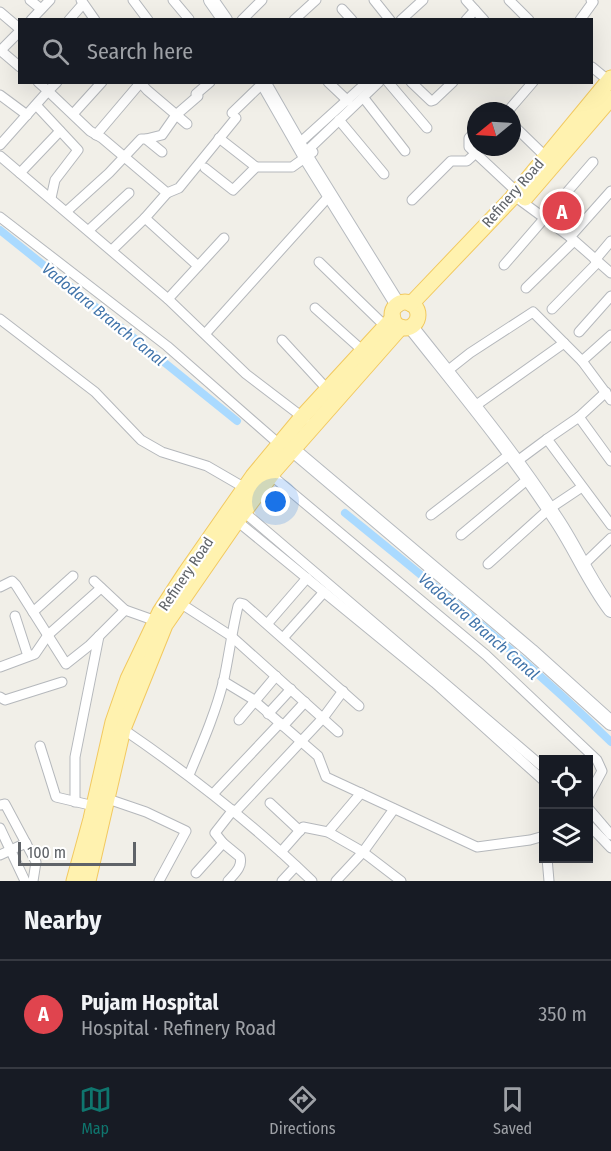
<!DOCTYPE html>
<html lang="en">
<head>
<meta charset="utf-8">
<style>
	:root { --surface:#171b24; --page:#20242c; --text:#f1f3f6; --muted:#9ea1a6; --line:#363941; --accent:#0f766e }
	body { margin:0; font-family:"Fira Sans Condensed",sans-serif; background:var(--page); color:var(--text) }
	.controls { position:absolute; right:18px; bottom:18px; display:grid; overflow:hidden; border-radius:0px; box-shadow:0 6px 24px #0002 }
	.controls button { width:54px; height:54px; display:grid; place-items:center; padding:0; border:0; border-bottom:2px solid var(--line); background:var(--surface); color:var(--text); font:30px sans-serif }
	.compass { position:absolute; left:467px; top:102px; width:54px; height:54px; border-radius:50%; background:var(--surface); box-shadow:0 6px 24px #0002; rotate:252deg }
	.scale { position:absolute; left:18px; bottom:15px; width:118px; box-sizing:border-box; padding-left:6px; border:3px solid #5f6368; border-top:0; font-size:16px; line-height:21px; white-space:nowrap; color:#5f6368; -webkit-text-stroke:4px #fff; paint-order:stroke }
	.you { position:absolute; left:276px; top:502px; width:21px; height:21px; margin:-15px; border:4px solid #fff; border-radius:50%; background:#1a73e8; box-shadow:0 0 0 9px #1a73e833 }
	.badge { display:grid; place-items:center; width:39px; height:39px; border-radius:50%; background:var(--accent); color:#fff; font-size:20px; font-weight:700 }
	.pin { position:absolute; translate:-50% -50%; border:3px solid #fff; box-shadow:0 2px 6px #0006 }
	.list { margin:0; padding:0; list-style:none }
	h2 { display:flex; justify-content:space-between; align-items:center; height:78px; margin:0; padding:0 24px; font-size:26px }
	h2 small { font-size:20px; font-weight:400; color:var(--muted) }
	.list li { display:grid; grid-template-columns:39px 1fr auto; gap:18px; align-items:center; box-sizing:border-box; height:108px; padding:0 24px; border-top:2px solid var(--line) }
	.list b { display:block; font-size:22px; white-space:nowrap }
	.list p { margin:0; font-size:20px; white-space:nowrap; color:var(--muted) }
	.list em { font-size:20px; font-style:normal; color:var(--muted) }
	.icon { flex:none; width:33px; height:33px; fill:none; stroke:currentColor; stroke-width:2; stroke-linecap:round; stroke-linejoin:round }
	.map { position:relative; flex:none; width:611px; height:881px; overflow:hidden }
	.search { position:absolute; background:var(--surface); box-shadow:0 6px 24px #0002; left:18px; right:18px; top:18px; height:66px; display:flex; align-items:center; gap:15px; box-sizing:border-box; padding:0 21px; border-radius:0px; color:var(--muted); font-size:22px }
	.sheet { height:186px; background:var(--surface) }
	nav { display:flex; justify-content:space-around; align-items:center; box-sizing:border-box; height:84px; border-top:2px solid var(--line); background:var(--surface); font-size:16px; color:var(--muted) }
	nav a { display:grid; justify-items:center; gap:3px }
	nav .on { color:var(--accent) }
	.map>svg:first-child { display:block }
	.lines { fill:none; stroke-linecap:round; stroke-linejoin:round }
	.canal { stroke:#aadaff; stroke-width:8 }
	.street-casing { stroke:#b5b8bc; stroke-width:11 }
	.secondary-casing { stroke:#b6babf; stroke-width:16 }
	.primary-casing { stroke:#f2c960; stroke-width:17 }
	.street { stroke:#fff; stroke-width:9 }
	.secondary { stroke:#fff; stroke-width:14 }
	.primary { stroke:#fff2af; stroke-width:15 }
	.labels { text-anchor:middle; stroke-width:4.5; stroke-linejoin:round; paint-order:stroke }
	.street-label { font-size:15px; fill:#5f6368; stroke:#fff }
	.water-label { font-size:16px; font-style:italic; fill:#4174aa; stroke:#fff }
</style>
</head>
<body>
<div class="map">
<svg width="611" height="881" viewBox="0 0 611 881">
	<rect width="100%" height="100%" fill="#f1efe8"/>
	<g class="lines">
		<!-- canal -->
		<g class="canal">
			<path d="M0,230l237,191"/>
			<path d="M345,513c91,74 182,147 266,229"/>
		</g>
		<defs>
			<g id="street">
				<path d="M30,0l11,9"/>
				<path d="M81,0l14,20"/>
				<path d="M133,0l15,20"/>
				<path d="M173,0l16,19"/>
				<path d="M374,0l16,20"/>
				<path d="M466,0l18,20"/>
				<path d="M509,0l20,20"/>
				<path d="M342,9l10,11"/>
				<path d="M0,12l20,17"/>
				<path d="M31,20l19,-20"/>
				<path d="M69,20l14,-16"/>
				<path d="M242,20l20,-20"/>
				<path d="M294,20l22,-20"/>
				<path d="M401,20l22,-20"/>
				<path d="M466,20l9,-10"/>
				<path d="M580,20l13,-18 -2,-2"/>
				<path d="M0,50l20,17"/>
				<path d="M0,51l20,-20"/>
				<path d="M592,67l17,14"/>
				<path d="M38,82l10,9 9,-9"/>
				<path d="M140,82l7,8 40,34"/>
				<path d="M328,82l20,19"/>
				<path d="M388,82l39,46"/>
				<path d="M411,82l20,19 3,-1 19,-18"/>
				<path d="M196,94l14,-12"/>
				<path d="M0,95l27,20"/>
				<path d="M363,97l42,54"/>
				<path d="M36,105l42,45 -23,30 -4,18"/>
				<path d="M493,111h4"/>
				<path d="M508,111l25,-29"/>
				<path d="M232,113l31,-30"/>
				<path d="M73,114l29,-32"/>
				<path d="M339,120l45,54"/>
				<path d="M512,124l33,32"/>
				<path d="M476,130l-7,8v9l48,45"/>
				<path d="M96,135l45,-53"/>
				<path d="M219,138l37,29"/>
				<path d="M146,139l16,-4 14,-20 22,-19"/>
				<path d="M304,139l63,-57"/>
				<path d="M0,145l48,-54 42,40 12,7 65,55 -22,25 53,48"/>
				<path d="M310,148l69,-66"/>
				<path d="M0,156l168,143 78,75 59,45"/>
				<path d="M205,168l28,22 23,-23h36l21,-15"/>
				<path d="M20,173l40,-42"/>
				<path d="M167,193l12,-5 57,-70"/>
				<path d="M517,198l53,39 41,36"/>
				<path d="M412,200l39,-39h16l9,-8"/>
				<path d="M67,211l42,-38 32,-34h5l16,13"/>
				<path d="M0,217l167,129 112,98"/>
				<path d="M89,230l40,-37"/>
				<path d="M570,237l41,-46"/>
				<path d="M112,250l33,-32"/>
				<path d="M595,260l16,-19"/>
				<path d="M319,262l66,64"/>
				<path d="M504,265l89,-103"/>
				<path d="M526,288l48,-47"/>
				<path d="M168,299l56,-61"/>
				<path d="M315,308l47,42"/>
				<path d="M552,309l46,-47"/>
				<path d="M0,319l95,73 46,48 21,12 45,14 38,22"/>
				<path d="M579,332l32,-36"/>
				<path d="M205,334l125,-139"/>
				<path d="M282,340l45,49"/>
				<path d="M582,361l29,39"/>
				<path d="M446,372l24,-19 63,-41 49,49 29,-26"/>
				<path d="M475,406l89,-63"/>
				<path d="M579,417l27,-25"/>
				<path d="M611,461l-32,-44 -32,22 64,86"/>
				<path d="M516,462l31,-23"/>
				<path d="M271,475l215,180 111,105 5,11 -14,26"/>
				<path d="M244,512l300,256"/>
				<path d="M431,515l79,-61"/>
				<path d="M237,521l198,162 109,98"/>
				<path d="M461,535l67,-56"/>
				<path d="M488,564l61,-55 33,-22"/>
				<path d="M582,566l29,-28"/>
				<path d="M94,581l31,29"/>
				<path d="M0,587l12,-6 4,4 50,79 24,-19 35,-35 31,11"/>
				<path d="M180,603l51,33 107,96"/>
				<path d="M33,612l40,-36"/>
				<path d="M15,616l13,40"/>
				<path d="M268,623l39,-45"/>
				<path d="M283,638l41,-46"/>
				<path d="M0,667l35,-13 13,-19 53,-47"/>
				<path d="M223,681l28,17 67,58 8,21 151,70 53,-7 14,-4"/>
				<path d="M0,697l5,3 57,-18"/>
				<path d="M268,714l23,-25"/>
				<path d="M239,720l37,-44"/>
				<path d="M283,726l22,-24"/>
				<path d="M120,727c69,47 131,95 192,154"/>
				<path d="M40,746l16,51 38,9"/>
				<path d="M189,775c13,-31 27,-63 35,-96 5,-24 8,-48 14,-73l2,-3 4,1 115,102"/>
				<path d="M213,794l67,-71"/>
				<path d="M108,799l38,13 40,19 -27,50"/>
				<path d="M75,802v-45l24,-121"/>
				<path d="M270,803l30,28"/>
				<path d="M0,805l5,-1 31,58 -3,19"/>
				<path d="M588,808l23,27"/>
				<path d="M235,812l88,-94 20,-27"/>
				<path d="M588,824l23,24"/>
				<path d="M0,828l25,53"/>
				<path d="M328,832l33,-39"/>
				<path d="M281,852l22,-25 25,5 35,20 38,29"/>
				<path d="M0,855l26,-12"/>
				<path d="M547,858l2,23"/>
				<path d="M196,873l27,-30"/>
				<path d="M228,881c6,-7 15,-14 12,-24l-17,-14 -8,-10 18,-23"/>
				<path d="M282,881l14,-15"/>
				<path d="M336,881l27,-29 31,-43"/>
			</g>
			<g id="secondary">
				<path d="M211,0l14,20"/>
				<path d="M263,82l43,75 92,148"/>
				<path d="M411,327c49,62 100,123 143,189 21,30 34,64 57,94"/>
				<path d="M293,450l238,201 80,72"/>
			</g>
			<g id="primary">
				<path d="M525,198l86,-100"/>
				<circle cx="405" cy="315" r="13"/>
				<path d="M411,304l101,-106 99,-120"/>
				<path d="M74,881l17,-62 22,-97 15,-43 32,-67 26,-40 67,-96 49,-59 91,-99"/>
				<path d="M88,881l35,-152 42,-104 72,-104 38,-51 126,-143"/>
			</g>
		</defs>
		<!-- street casing -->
		<use href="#street" class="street-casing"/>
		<!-- secondary casing -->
		<use href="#secondary" class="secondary-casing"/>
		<!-- primary casing -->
		<use href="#primary" class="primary-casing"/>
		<!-- street -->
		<use href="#street" class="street"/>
		<!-- secondary -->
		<use href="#secondary" class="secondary"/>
		<!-- primary -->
		<use href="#primary" class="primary"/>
	</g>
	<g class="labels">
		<!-- street labels -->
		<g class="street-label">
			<text transform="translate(513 193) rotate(-49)" y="5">Refinery Road</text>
			<text transform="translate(186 574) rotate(-56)" y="5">Refinery Road</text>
		</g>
		<!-- water labels -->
		<g class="water-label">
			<text transform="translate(104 314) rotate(39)" y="6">Vadodara Branch Canal</text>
			<text transform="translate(479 626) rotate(41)" y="6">Vadodara Branch Canal</text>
		</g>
	</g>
</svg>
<div class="controls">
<button><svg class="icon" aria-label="locate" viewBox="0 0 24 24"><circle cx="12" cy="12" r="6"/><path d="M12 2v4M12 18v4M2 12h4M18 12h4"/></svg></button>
<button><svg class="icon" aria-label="layers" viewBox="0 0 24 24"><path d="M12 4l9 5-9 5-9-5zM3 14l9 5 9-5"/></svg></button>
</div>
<svg class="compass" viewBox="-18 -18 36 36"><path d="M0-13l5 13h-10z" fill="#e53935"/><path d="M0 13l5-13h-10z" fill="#9ea1a6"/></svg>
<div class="scale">100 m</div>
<div class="you"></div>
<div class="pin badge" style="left:562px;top:211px;background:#e0444e">A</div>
<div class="search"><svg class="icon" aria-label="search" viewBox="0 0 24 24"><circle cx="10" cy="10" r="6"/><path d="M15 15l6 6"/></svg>Search here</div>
</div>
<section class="sheet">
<h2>Nearby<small></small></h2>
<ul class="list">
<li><span class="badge" style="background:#e0444e">A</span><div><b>Pujam Hospital</b><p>Hospital · Refinery Road</p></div><em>350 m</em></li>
</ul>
</section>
<nav>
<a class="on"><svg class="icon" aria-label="map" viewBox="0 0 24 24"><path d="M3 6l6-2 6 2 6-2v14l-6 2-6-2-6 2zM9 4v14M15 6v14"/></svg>Map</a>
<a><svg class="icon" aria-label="directions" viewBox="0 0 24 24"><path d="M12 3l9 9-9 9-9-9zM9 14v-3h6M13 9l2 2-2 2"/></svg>Directions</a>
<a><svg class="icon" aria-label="saved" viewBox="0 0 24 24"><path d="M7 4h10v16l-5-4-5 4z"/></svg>Saved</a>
</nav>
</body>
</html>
